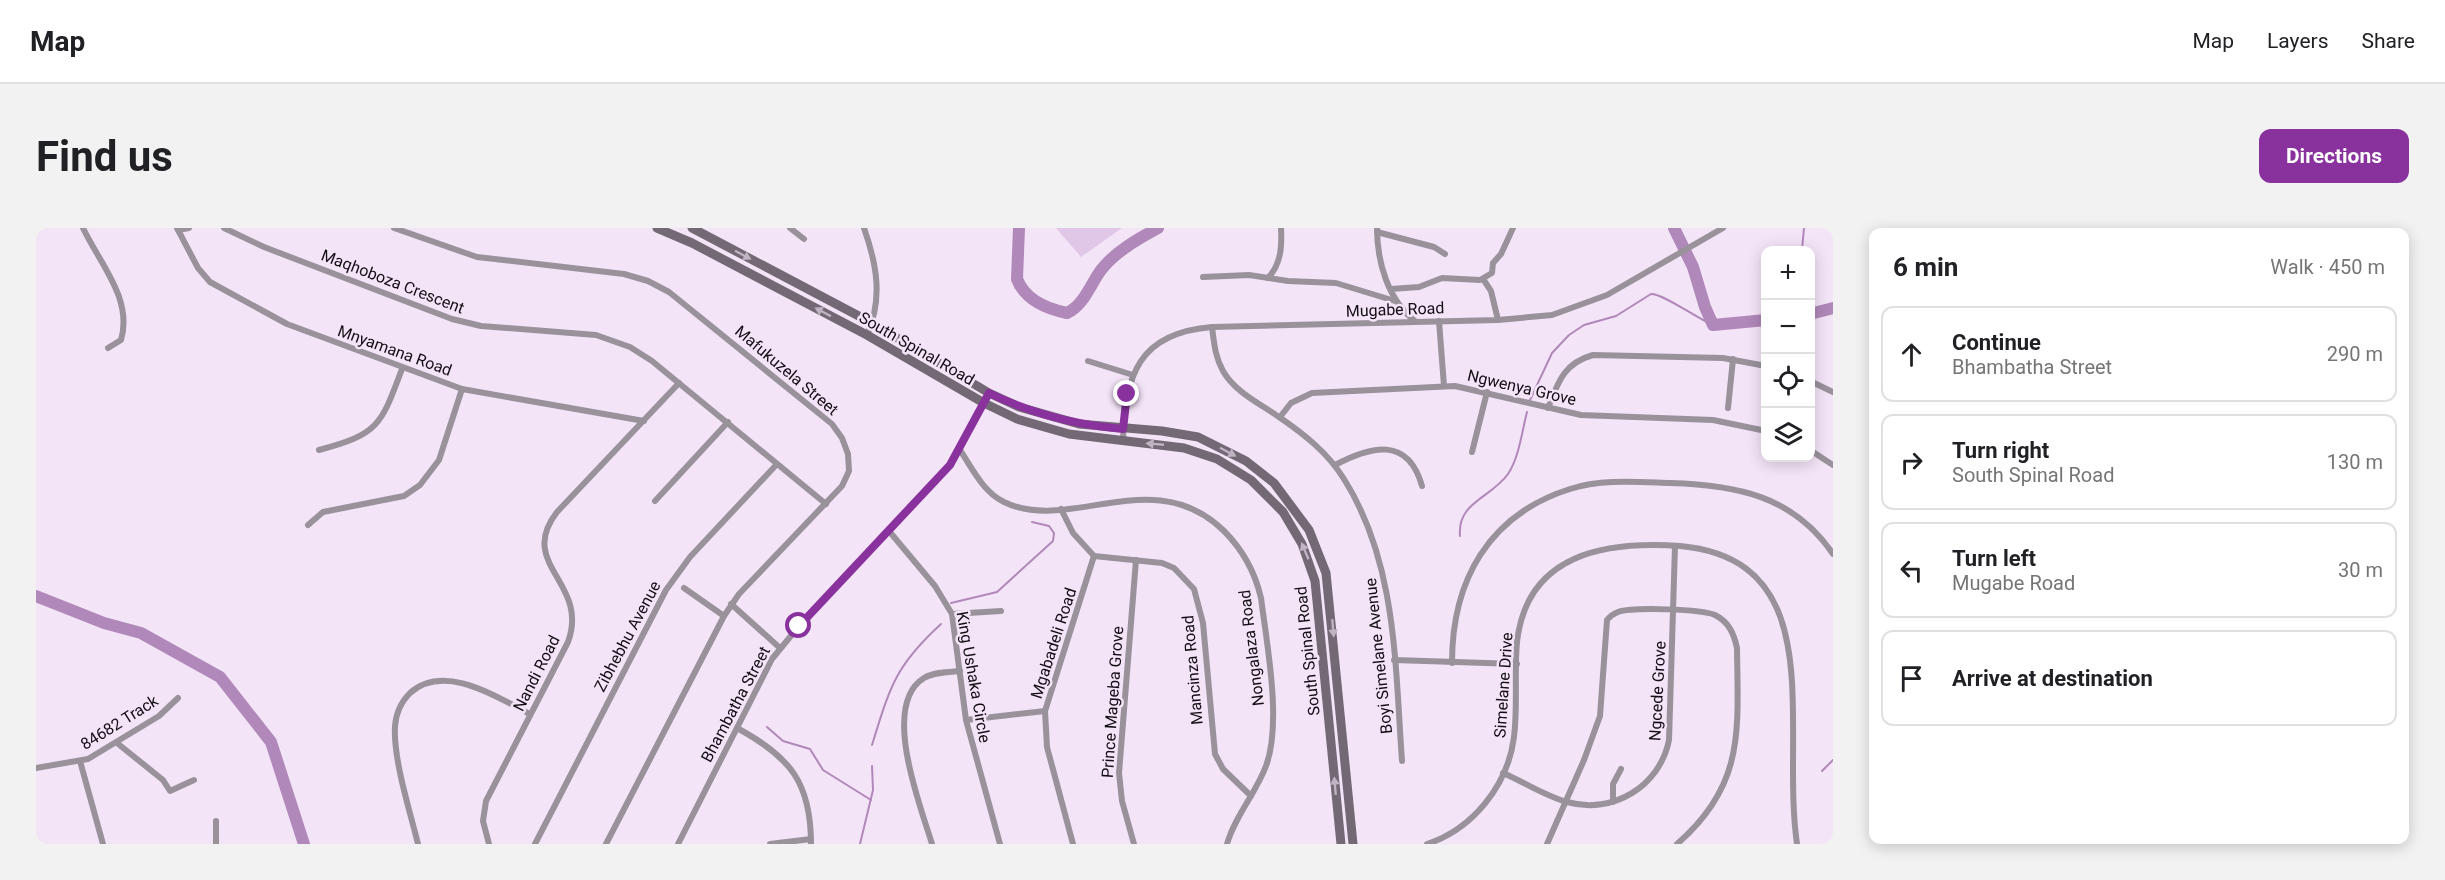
<!DOCTYPE html>
<html lang="en">
<head>
<meta charset="utf-8">
<style>
	:root { --surface:#fff; --page:#f2f2f2; --text:#202124; --muted:#757577; --line:#e0e0e0; --accent:#89319d }
	body { margin:0; font-family:Roboto,sans-serif; background:var(--page); color:var(--text) }
	.controls { position:absolute; right:18px; top:18px; display:grid; overflow:hidden; border-radius:12px; box-shadow:0 3px 15px #0003 }
	.controls button { width:54px; height:54px; display:grid; place-items:center; padding:0; border:0; border-bottom:2px solid var(--line); background:var(--surface); color:var(--text); font:30px sans-serif }
	.stop { position:absolute; width:18px; height:18px; margin:-14px; border:4px solid #89319d; border-radius:50%; background:#fff }
	.stop.end { background:#89319d; border-color:#fff; box-shadow:0 2px 6px #0008 }
	.list { margin:0; padding:0; list-style:none }
	h2 { display:flex; justify-content:space-between; align-items:center; height:78px; margin:0; padding:0 24px; font-size:26px }
	h2 small { font-size:20px; font-weight:400; color:var(--muted) }
	.list li { display:grid; grid-template-columns:39px 1fr auto; gap:18px; align-items:center; box-sizing:border-box; height:96px; margin:0 12px 12px; padding:0 12px; border:2px solid var(--line); border-radius:12px }
	.list b { display:block; font-size:22px; white-space:nowrap }
	.list p { margin:0; font-size:20px; white-space:nowrap; color:var(--muted) }
	.list em { font-size:20px; font-style:normal; color:var(--muted) }
	.icon { flex:none; width:33px; height:33px; fill:none; stroke:currentColor; stroke-width:2; stroke-linecap:round; stroke-linejoin:round }
	.map { position:relative; flex:none; width:1797px; height:616px; overflow:hidden; border-radius:12px }
	header { display:flex; align-items:center; gap:36px; box-sizing:border-box; height:84px; padding:0 30px; background:var(--surface); border-bottom:2px solid var(--line) }
	header strong { font-size:28px }
	nav { display:flex; gap:33px; margin-inline-start:auto; font-size:21px }
	.intro { display:flex; align-items:center; justify-content:space-between; box-sizing:border-box; height:144px; padding:0 36px }
	h1 { margin:0; font-size:42px }
	.button { padding:15px 27px; border-radius:12px; background:var(--accent); color:#fff; font-size:21px; font-weight:700 }
	main { display:flex; gap:36px; padding:0 36px }
	aside { flex:1; background:var(--surface); border-radius:12px; box-shadow:0 3px 15px #0003 }
	.map>svg:first-child { display:block }
	.green { fill:#e1c7e7 }
	.lines { fill:none; stroke-linecap:round; stroke-linejoin:round }
	.stream { stroke:#b088b9; stroke-width:2 }
	.river { stroke:#b088b9; stroke-width:12 }
	.street { stroke:#99929b; stroke-width:6 }
	.secondary { stroke:#736975; stroke-width:9 }
	.oneway { fill:#c0b3c4 }
	.route { stroke:#89319d; stroke-width:8 }
	.labels { text-anchor:middle; stroke-width:5; stroke-linejoin:round; paint-order:stroke }
	.street-label { font-size:16px; fill:#130d14; stroke:#f4e4f8 }
</style>
</head>
<body>
<header>
<strong>Map</strong>
<nav><a>Map</a><a>Layers</a><a>Share</a></nav>
</header>
<div class="intro"><h1>Find us</h1><a class="button">Directions</a></div>
<main>
<div class="map">
<svg width="1797" height="616" viewBox="0 0 1797 616">
	<rect width="100%" height="100%" fill="#f4e4f8"/>
	<!-- green -->
	<path class="green" d="M1020,0h66l-41,29z"/>
	<g class="lines">
		<!-- stream -->
		<g class="stream">
			<path d="M1766,22l2,-22"/>
			<path d="M1774,82l3,4"/>
			<path d="M1494,172l22,-47 17,-18 15,-10 32,-9 35,-22c11,-1 47,25 62,31"/>
			<path d="M1424,308c-3,-34 31,-38 48,-62 11,-16 14,-43 19,-62"/>
			<path d="M915,375l46,-11 56,-51 1,-8 -5,-7 -17,-4"/>
			<path d="M731,499l16,14 27,8 13,21 48,30"/>
			<path d="M836,517c18,-58 23,-79 69,-121"/>
			<path d="M1786,543l11,-11"/>
			<path d="M824,616l13,-54 -1,-24"/>
		</g>
		<!-- river -->
		<g class="river">
			<path d="M983,0l-2,51c8,21 30,30 50,34 17,-8 23,-28 34,-43 15,-19 37,-31 57,-42"/>
			<path d="M1638,0l19,39 12,40 8,18 53,-5"/>
			<path d="M1774,86l23,-6"/>
			<path d="M0,368l68,27 37,10 79,44 51,65 33,102"/>
		</g>
		<!-- street -->
		<g class="street">
			<path d="M47,0c17,36 50,71 38,112l-13,8"/>
			<path d="M141,0l21,40 12,14 77,42 175,65 182,32"/>
			<path d="M188,0l40,19 188,72 29,7 115,9 34,12 22,14 174,143"/>
			<path d="M358,0l83,29 147,17 24,7 21,11 163,132 10,14 6,16 1,17 -7,15 -103,108 -15,22 -118,228"/>
			<path d="M754,0l14,11"/>
			<path d="M828,0c13,37 19,71 3,107"/>
			<path d="M1341,0c0,34 11,72 38,93"/>
			<path d="M142,2l11,-2"/>
			<path d="M1341,4l57,15 11,7"/>
			<path d="M1167,49l46,-2 39,6 48,2 59,18"/>
			<path d="M1232,50c13,-14 14,-31 13,-50"/>
			<path d="M1447,51l8,12 7,29"/>
			<path d="M1355,61l28,-2 23,-9 38,2 12,-7 1,-10 8,-9 12,-26"/>
			<path d="M1403,93l5,65"/>
			<path d="M1176,99c2,15 3,30 11,44 12,21 36,32 56,46 25,17 49,36 65,62 53,84 51,186 58,282"/>
			<path d="M1052,133l45,14"/>
			<path d="M1774,153l23,11"/>
			<path d="M1512,180c10,-26 16,-45 45,-53l130,3 43,8"/>
			<path d="M1692,180l5,-49"/>
			<path d="M1244,189l11,-14 21,-10 143,-7 126,29 132,5 53,11"/>
			<path d="M1087,213c2,-67 16,-108 89,-114l286,-7 54,-5 55,-20 116,-67"/>
			<path d="M283,222c60,-16 62,-25 83,-81"/>
			<path d="M924,222c12,18 23,42 44,52 65,32 150,-40 220,29 19,19 31,41 37,67 6,47 21,125 5,168 -10,27 -31,50 -39,78"/>
			<path d="M1774,222l23,15"/>
			<path d="M1436,224l15,-60"/>
			<path d="M1299,237c36,-19 73,-29 87,21"/>
			<path d="M619,273l73,-79"/>
			<path d="M1025,281l12,24 21,23 68,7 12,5 20,21 9,34 12,131 8,15 28,27"/>
			<path d="M272,297l15,-13 81,-16 16,-11 19,-25 23,-71"/>
			<path d="M853,303l46,55 17,28 14,106 34,124"/>
			<path d="M648,360l40,28"/>
			<path d="M695,376l49,44"/>
			<path d="M916,386l49,-3"/>
			<path d="M1358,432l123,4"/>
			<path d="M1416,435c0,-82 36,-148 118,-174 31,-10 67,-7 100,-6 65,2 123,12 163,71"/>
			<path d="M930,492l79,-9"/>
			<path d="M701,500c53,29 74,54 74,116"/>
			<path d="M81,515l46,37 7,11 24,-11"/>
			<path d="M44,533l23,83"/>
			<path d="M0,540l52,-9 71,-43 19,-18"/>
			<path d="M1467,545c21,9 42,23 64,29 46,13 93,-16 102,-62l6,-194"/>
			<path d="M1577,574v-18l8,-15"/>
			<path d="M180,616v-23"/>
			<path d="M382,616c-8,-33 -25,-85 -23,-118 1,-13 6,-24 15,-33 35,-31 88,5 120,21"/>
			<path d="M453,616l-6,-23 3,-20 82,-159c22,-60 -52,-77 -11,-130l122,-129"/>
			<path d="M499,616l131,-254 24,-33 87,-93"/>
			<path d="M642,616l94,-185 27,-33 151,-161 36,-66"/>
			<path d="M734,616l41,-5"/>
			<path d="M896,616c-11,-37 -52,-139 -8,-166 10,-6 24,-6 36,-7"/>
			<path d="M1037,616l-26,-97 -2,-36 49,-155"/>
			<path d="M1098,616l-12,-43 -3,-28 17,-213"/>
			<path d="M1391,616c46,-15 81,-59 87,-107 4,-31 0,-64 3,-95 10,-89 89,-101 163,-96 153,14 100,181 117,298"/>
			<path d="M1511,616l37,-84 16,-44 7,-96c3,-4 6,-6 11,-8 15,-5 83,-3 97,3 14,7 19,19 22,33 1,83 8,137 -60,196"/>
		</g>
		<!-- secondary -->
		<g class="secondary">
			<path d="M621,0l35,15 175,92 117,68 33,16 52,15 115,14 33,11 34,21 32,32 19,32 13,37 26,263"/>
			<path d="M656,0l180,95 117,70 30,14 60,17 83,7 36,6 48,24 28,22 35,47 17,43 27,271"/>
		</g>
	</g>
	<!-- one-way arrows -->
	<defs><path id="oneway-solid" d="M-6-.8H1V-3.2L6.5 0L1 3.2V.8H-6Z" transform="scale(1.5)"/></defs>
	<g class="oneway">
		<use href="#oneway-solid" transform="translate(707 27) rotate(28)"/>
		<use href="#oneway-solid" transform="translate(787 84) rotate(-152)"/>
		<use href="#oneway-solid" transform="translate(1119 216) rotate(-175)"/>
		<use href="#oneway-solid" transform="translate(1192 224) rotate(28)"/>
		<use href="#oneway-solid" transform="translate(1269 323) rotate(-113)"/>
		<use href="#oneway-solid" transform="translate(1297 400) rotate(85)"/>
		<use href="#oneway-solid" transform="translate(1299 558) rotate(-95)"/>
	</g>
	<g class="lines">
		<!-- route -->
		<path class="route" d="M763,398l151,-161 39,-72c43,21 86,32 134,36l4,-35"/>
	</g>
	<g class="labels">
		<!-- street labels -->
		<g class="street-label">
			<text transform="translate(357 53) rotate(21)" y="6">Maqhoboza Crescent</text>
			<text transform="translate(1359 81) rotate(-2)" y="6">Mugabe Road</text>
			<text transform="translate(881 120) rotate(30)" y="6">South Spinal Road</text>
			<text transform="translate(359 122) rotate(20)" y="6">Mnyamana Road</text>
			<text transform="translate(751 142) rotate(40)" y="6">Mafukuzela Street</text>
			<text transform="translate(1486 159) rotate(13)" y="6">Ngwenya Grove</text>
			<text transform="translate(591 408) rotate(-62)" y="6">Zibhebhu Avenue</text>
			<text transform="translate(1017 415) rotate(-72)" y="6">Mgabadeli Road</text>
			<text transform="translate(1215 420) rotate(-97)" y="6">Nongalaza Road</text>
			<text transform="translate(1271 423) rotate(-96)" y="6">South Spinal Road</text>
			<text transform="translate(1342 428) rotate(-96)" y="6">Boyi Simelane Avenue</text>
			<text transform="translate(1156 442) rotate(-95)" y="6">Mancinza Road</text>
			<text transform="translate(500 445) rotate(-63)" y="6">Nandi Road</text>
			<text transform="translate(938 449) rotate(80)" y="6">King Ushaka Circle</text>
			<text transform="translate(1467 457) rotate(-86)" y="6">Simelane Drive</text>
			<text transform="translate(1621 463) rotate(-87)" y="6">Ngcede Grove</text>
			<text transform="translate(1076 474) rotate(-86)" y="6">Prince Mageba Grove</text>
			<text transform="translate(699 476) rotate(-62)" y="6">Bhambatha Street</text>
			<text transform="translate(83 494) rotate(-32)" y="6">84682 Track</text>
		</g>
	</g>
</svg>
<div class="controls">
<button>+</button>
<button>−</button>
<button><svg class="icon" aria-label="locate" viewBox="0 0 24 24"><circle cx="12" cy="12" r="6"/><path d="M12 2v4M12 18v4M2 12h4M18 12h4"/></svg></button>
<button><svg class="icon" aria-label="layers" viewBox="0 0 24 24"><path d="M12 4l9 5-9 5-9-5zM3 14l9 5 9-5"/></svg></button>
</div>
<div class="stop" style="left:763px;top:398px"></div>
<div class="stop end" style="left:1091px;top:166px"></div>
</div>
<aside>
<h2>6 min<small>Walk · 450 m</small></h2>
<ul class="list">
<li><svg class="icon" aria-label="ahead" viewBox="0 0 24 24"><path d="M12 20V5M6 11l6-6 6 6"/></svg><div><b>Continue</b><p>Bhambatha Street</p></div><em>290 m</em></li>
<li><svg class="icon" aria-label="right" viewBox="0 0 24 24"><path d="M7 20v-9h11M14 6l5 5-5 5"/></svg><div><b>Turn right</b><p>South Spinal Road</p></div><em>130 m</em></li>
<li><svg class="icon" aria-label="left" viewBox="0 0 24 24"><path d="M17 20v-9H6M10 6l-5 5 5 5"/></svg><div><b>Turn left</b><p>Mugabe Road</p></div><em>30 m</em></li>
<li><svg class="icon" aria-label="arrive" viewBox="0 0 24 24"><path d="M6 21V4h12l-3 4 3 4H6"/></svg><div><b>Arrive at destination</b></div></li>
</ul>
</aside>
</main>
</body>
</html>
